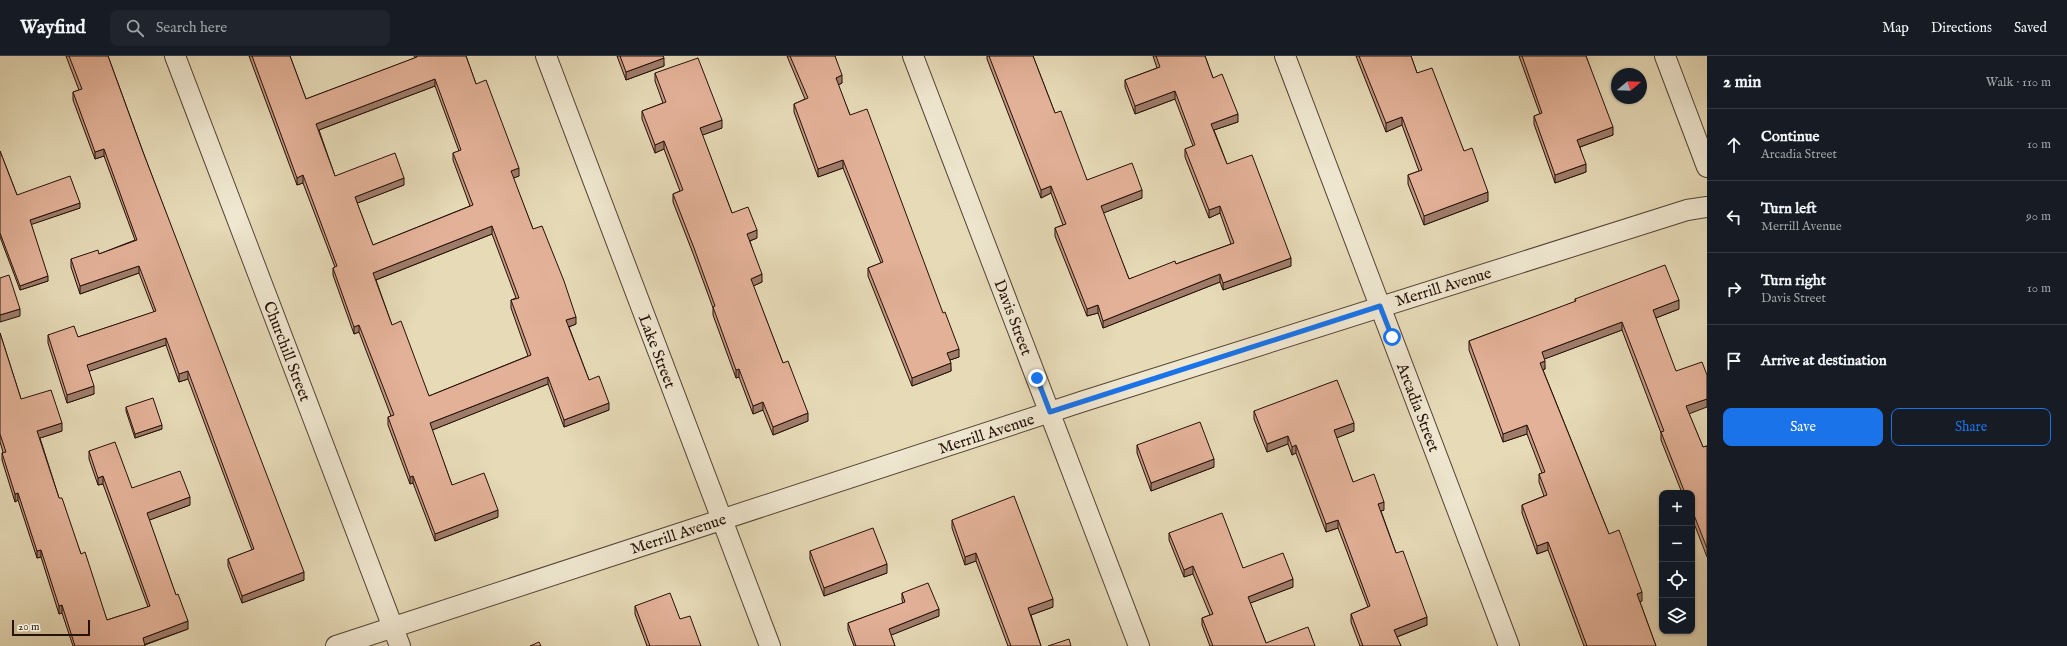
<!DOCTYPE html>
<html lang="en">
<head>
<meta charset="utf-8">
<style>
	:root { --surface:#171b24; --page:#20242c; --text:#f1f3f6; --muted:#9ea1a6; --line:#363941; --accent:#1a73e8 }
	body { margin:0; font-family:"IM FELL English",serif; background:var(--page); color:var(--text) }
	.controls { position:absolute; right:12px; bottom:12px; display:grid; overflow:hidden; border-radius:8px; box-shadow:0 1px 3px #0004 }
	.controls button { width:36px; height:36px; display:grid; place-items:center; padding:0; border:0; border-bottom:1px solid var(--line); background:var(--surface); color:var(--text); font:20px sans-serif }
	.compass { position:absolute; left:1611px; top:12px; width:36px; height:36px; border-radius:50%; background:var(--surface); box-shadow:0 1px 3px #0004; rotate:71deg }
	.scale { position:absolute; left:12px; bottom:10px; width:78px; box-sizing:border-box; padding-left:4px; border:2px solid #251108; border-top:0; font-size:11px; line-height:14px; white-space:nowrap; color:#251108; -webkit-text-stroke:3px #efe7d0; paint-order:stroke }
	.stop { position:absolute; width:12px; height:12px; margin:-9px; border:3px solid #1a73e8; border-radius:50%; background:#fff }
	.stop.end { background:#1a73e8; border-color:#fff; box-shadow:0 1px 4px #0008 }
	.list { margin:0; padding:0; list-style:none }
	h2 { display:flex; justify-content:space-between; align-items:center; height:52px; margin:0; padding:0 16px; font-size:17px }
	h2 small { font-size:13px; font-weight:400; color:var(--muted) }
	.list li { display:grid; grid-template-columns:26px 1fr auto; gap:12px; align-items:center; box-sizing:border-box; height:72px; padding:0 16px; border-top:1px solid var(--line) }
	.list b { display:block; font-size:15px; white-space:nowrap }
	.list p { margin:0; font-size:13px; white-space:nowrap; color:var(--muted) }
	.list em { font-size:13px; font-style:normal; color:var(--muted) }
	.actions { display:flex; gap:8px; padding:12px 16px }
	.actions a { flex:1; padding:9px 0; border:1px solid var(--accent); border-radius:8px; text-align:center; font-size:14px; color:var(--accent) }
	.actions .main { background:var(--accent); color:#fff }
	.icon { flex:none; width:22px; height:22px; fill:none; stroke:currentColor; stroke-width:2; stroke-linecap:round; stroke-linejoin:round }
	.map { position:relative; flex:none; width:1707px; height:590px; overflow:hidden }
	header { display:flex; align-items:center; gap:24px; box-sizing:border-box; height:56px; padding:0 20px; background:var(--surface); border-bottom:1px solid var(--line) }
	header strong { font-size:19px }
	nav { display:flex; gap:22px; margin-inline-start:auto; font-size:14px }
	.search { width:280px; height:36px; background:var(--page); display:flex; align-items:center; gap:10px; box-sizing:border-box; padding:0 14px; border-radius:8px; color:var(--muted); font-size:15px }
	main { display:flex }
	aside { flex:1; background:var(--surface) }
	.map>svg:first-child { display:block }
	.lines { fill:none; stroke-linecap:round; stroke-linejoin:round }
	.minor-casing { stroke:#554334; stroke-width:22 }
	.minor { stroke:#efe7d0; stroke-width:20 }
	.wall { fill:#c39883; stroke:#251108; fill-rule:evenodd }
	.shaded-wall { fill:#9f7c6a; stroke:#251108 }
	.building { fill:#e3b198; stroke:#251108; fill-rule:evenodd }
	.route { stroke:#1a73e8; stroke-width:5 }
	.labels { text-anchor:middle; stroke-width:4; stroke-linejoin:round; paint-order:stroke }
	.street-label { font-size:16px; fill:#251108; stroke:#efe7d0 }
</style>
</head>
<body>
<header>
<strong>Wayfind</strong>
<div class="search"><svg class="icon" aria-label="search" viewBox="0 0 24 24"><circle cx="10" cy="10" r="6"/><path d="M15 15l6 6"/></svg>Search here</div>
<nav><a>Map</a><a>Directions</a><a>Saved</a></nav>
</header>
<main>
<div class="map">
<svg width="1707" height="590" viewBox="0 0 1707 590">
	<rect width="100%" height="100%" fill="#e6dab7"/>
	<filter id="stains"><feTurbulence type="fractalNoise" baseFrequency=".005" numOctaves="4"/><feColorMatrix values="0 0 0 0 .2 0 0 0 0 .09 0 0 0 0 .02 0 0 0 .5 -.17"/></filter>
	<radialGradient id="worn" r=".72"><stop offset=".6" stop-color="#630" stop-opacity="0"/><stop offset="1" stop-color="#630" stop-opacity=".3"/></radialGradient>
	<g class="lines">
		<defs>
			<g id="minor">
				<path d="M175,0l225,590"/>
				<path d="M546,0l224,590"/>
				<path d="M913,0l226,590"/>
				<path d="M1285,0l224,590"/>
				<path d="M1665,0l42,111"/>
				<path d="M336,590l748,-245 603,-191 20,-3"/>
			</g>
		</defs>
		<!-- minor casing -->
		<use href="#minor" class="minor-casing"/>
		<!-- minor -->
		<use href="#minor" class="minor"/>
	</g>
	<!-- wall -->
	<g class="wall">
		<path d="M66,0h42l35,96 161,428 -62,23 -14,-37v-7l24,-9 -64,-171 -9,3 -13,-37 -77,26 5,23 -27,9 -19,-60v-8l30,2 76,-25 -15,-39 -59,21 -9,-27v-8l28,-5 36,-14 -31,-84 -9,3 -22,-59v-8l6,-2z"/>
		<path d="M249,0h42h-1l16,43 109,-41 -1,-2h52l10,28 43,92 -6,2 20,51 43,95 -7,3 20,53 20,30 -45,17 -16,-43 -116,46 20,55 46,32 -63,24 -22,-58 -3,1 -22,-59v-8l3,-1 -32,-84 -5,2 -21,-59v-7l2,-1 -32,-84 -6,2zM435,30l24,65 -6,2v7l17,46 -97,39 -16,-42 47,-18 -69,-9 -16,-46zM492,178l24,64 -5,2v8l17,48 -99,40 -37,-71 -16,-45z"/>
		<path d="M617,0h46l1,10 -38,14z"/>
		<path d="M787,0h48l7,27 -4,2 12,30 109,242 -9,3 1,11 -39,15 -44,-110v-8l13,-5 -38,-95 -25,9 -24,-65v-8l11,-5z"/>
		<path d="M987,0h46l22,57 32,67 55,18 -39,15 26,66 47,-15 55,-20 -11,-31 -11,5 -24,-61v-8l8,-3 -18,-47 -40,15 -10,-27v-7l32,-12 -4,-12h52l8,22 25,44 -24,8 13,34 64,102 -68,24 -3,-8 -117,46 -5,-15 -11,3 -32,-80v-8l8,-3 -12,-32 -10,5 -54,-139z"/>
		<path d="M1356,0h55l6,17 47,78 24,50 -64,24 -16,-41v-9l11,-4 -17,-46 -16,7z"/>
		<path d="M1519,0h67l27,79 -33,12 6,25 -31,11 -21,-59v-8l6,-2z"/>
		<path d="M655,17l67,55 -20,7 30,78 25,25 -7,3 12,41 -9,4 30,77 25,58 -35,14 -10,-25 -10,4 -14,-37 -3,1 -23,-63v-7l-19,-52 -21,-54v-8l7,-3 -16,-42 -9,4 -13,-34v-8l21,-8 -8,-22z"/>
		<path d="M0,95l17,44 63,13 -49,16 17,57 -28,9 -20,-53z"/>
		<path d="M1575,243l104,10 -23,9 33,96 14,33 4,-1v111l-15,-39v-25h-10l-21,-53v-7l-39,-103 -78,29 1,10 -2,1 66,164 33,67 -2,1 16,44h-72l-36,-96 -11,4 -15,-41v-8l22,-9 -5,-14v-8l3,-1 -15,-39 -24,8 -34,-92v-9l106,-39z"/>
		<path d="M0,277l21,66 41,32 -22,7 19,60 48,122 41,-13 -45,-123 -5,1 -9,-26v-8l43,37 58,17 -41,15 39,109 -43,16v1h-72l-11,-33 -3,1 -18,-57 -4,1 -19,-58 -3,2 -13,-42v-7l1,-1 -3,-10z"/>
		<path d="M126,351l36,22 -27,9 -9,-27z"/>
		<path d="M1254,355l100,20 -18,7 17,44 31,28 -3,1 15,42 31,72 -30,12 4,9h-41l-9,-24v-8l17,-7 -30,-79 -12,4 -30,-79 -4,2 -4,-11 -21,8 -13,-33z"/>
		<path d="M1137,389l77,22 -63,24 -14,-38z"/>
		<path d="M952,464l101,87 -22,8 10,31h-33l-32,-85 -11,4 -13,-37z"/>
		<path d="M1169,477l74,35 50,19 -43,16 16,40 49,3h-105l-8,-21v-7l8,-3 -17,-41 -9,3 -15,-37z"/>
		<path d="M810,495l77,22 -63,23 -14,-37z"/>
		<path d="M902,537l37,23 -48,19 4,11h-41l-6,-16v-7l55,-20 -1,-3z"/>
		<path d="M635,550l45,13 21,27h-54l-12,-32z"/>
	</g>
	<!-- shaded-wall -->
	<g class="shaded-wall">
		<path d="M664,2v8l-38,14v-8z"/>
		<path d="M842,19v8l-6,3v-8z"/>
		<path d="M435,23v7l-119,45v-7z"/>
		<path d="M1175,35v8l-40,15v-8z"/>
		<path d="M1238,58v8l-27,9v-7z"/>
		<path d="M1402,61v8l-16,7v-9z"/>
		<path d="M722,64v8l-22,8v-8z"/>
		<path d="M1613,71v8l-36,13v-8z"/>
		<path d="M664,85v8l-9,4v-8z"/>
		<path d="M104,93v7l-9,3v-7z"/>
		<path d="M843,104v8l-25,9v-8z"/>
		<path d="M1586,108v8l-31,11v-8z"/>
		<path d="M519,112v8l-8,3v-8z"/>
		<path d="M303,119v8l-6,2v-7z"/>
		<path d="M404,122v7l-49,19v-7z"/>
		<path d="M1051,130v7l-10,5v-8z"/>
		<path d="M1142,134v8l-41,16v-8z"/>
		<path d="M1488,136v9l-64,24v-9z"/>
		<path d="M80,147v5l-50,17v-5z"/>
		<path d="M1220,150v7l-11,5v-8z"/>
		<path d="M492,170v8l-119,47v-8z"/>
		<path d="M757,174v8l-10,4v-8z"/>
		<path d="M1291,202v8l-68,24v-7z"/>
		<path d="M139,210v7l-59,21v-8z"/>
		<path d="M762,218v8l-11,5v-8z"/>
		<path d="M1220,218v8l-117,46v-7z"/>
		<path d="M48,220v5l-28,9v-4z"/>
		<path d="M1679,244v9l-26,10v-9z"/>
		<path d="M1098,249v8l-11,3v-7z"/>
		<path d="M20,253v7l-20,6v-7z"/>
		<path d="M576,261v7l-10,4v-8z"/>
		<path d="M1622,266v8l-80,30v-8z"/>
		<path d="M359,269v7l-5,2v-7z"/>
		<path d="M166,282v7l-79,27v-7z"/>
		<path d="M959,293v8l-12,4v-8z"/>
		<path d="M1545,305v8l-5,2v-8z"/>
		<path d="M951,307v8l-39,15v-8z"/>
		<path d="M739,313v8l-3,1v-8z"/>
		<path d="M188,315v8l-9,3v-8z"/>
		<path d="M548,321v7l-118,47v-8z"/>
		<path d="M94,330v8l-27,9v-8z"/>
		<path d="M1707,343v8l-21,8v-9z"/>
		<path d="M763,346v8l-10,4v-8z"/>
		<path d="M609,347v7l-45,17v-7z"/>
		<path d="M808,357v8l-35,14v-8z"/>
		<path d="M62,367v8l-25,8v-8z"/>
		<path d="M1354,367v8l-20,8v-9z"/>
		<path d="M162,369v4l-27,9v-4z"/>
		<path d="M1527,369v9l-24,8v-8z"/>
		<path d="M1288,380v8l-21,8v-8z"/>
		<path d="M1296,389v8l-4,2v-8z"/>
		<path d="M1214,403v8l-63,24v-8z"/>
		<path d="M103,420v8l-5,1v-7z"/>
		<path d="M413,420v7l-3,1v-7z"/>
		<path d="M18,437v7l-3,2v-8z"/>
		<path d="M190,441v8l-43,16v-8z"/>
		<path d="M1384,446v8l-6,2v-8z"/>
		<path d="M498,454v7l-63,24v-7z"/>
		<path d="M1338,464v8l-12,4v-8z"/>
		<path d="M1548,486v8l-11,4v-8z"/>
		<path d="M41,494v7l-4,1v-7z"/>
		<path d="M976,497v8l-11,4v-8z"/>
		<path d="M887,508v9l-63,23v-8z"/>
		<path d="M1193,510v8l-9,3v-7z"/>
		<path d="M304,516v8l-62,23v-7z"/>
		<path d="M1293,523v8l-45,17v-7z"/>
		<path d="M1642,536v9l-5,2v-9z"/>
		<path d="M1053,543v8l-25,9v-8z"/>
		<path d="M62,549v8l-3,1v-8z"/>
		<path d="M939,553v7l-50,20v-7z"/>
		<path d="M1427,561v8l-33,13v-8z"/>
		<path d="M188,565v8l-45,16v-7z"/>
	</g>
	<!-- building -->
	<g class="building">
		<path d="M69,0h39l35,96 161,420 -62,24 -14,-37 26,-10 -66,-178 -9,3 -13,-36 -79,27 7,21 -27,9 -19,-60 26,-9 4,11 78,-26 -17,-45 -59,20 -9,-27 27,-9 1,4 38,-14 -33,-91 -9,3 -22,-60 9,-3z"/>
		<path d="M252,0h38l16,43 111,-42v-1h49l10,28 10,-4 33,88 -8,3 22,58 9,-3 22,55 12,36 -10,3 23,60 10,-4 10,27 -45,17 -16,-43 -118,46 22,62 32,-12 14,37 -63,24 -22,-58 -3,1 -22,-60 6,-2 -35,-90 -5,2 -21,-59 4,-2 -34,-91 -6,3zM435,23l26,71 -8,3 20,52 -100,40 -18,-48 49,-19 -9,-25 -60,23 -19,-52zM492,170l27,72 -8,2 20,55 -102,41 -28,-75 -9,4 -19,-52z"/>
		<path d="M620,0h43l1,2 -38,14z"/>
		<path d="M790,0h45l7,19 -6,3 14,37 17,-6 76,204 2,-1 14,37 -12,4 4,10 -39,15 -44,-110 15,-6 -40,-102 -25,9 -24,-65 14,-6z"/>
		<path d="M989,0h44l22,57 6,-2 26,69 45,-17 10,27 -41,16 28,73 46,-18 1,3 58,-21 -14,-37 -11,4 -24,-61 10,-4 -20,-54 -40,15 -10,-26 35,-13 -4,-11h49l8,22 9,-4 16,40 -27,10 16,40 25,-9 39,103 -68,25 -3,-9 -117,47 -5,-16 -11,4 -32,-81 11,-4 -15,-38 -10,4z"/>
		<path d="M1359,0h52l6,17 15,-5 32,83 8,-3 16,44 -64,24 -16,-41 14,-5 -20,-53 -16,6z"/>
		<path d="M1522,0h64l27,71 -36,13 9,24 -31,11 -21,-59 8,-3z"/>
		<path d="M698,2l24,62 -22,8 32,85 16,-6 9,23 -10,4 15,40 -11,5 32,84 5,-2 20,52 -35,14 -10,-25 -10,4 -14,-37 -3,1 -23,-63 2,-1 -21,-58 -21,-54 10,-4 -19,-49 -9,4 -13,-34 24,-9 -11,-29z"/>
		<path d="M0,95l17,44 53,-19 10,27 -50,17 18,56 -28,10 -20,-53z"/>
		<path d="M1665,209l14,35 -26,10 23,61 26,-9 5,13v24l-21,7 17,41 4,-1v102l-15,-38v-17h-7l-24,-61 3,-1 -42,-109 -80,30 3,9 -5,2 69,171 10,-4 23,62 -5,2 19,52h-69l-39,-104 -11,4 -15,-41 25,-10 -8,-21 6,-2 -18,-47 -24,9 -34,-93 107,-40 -1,-2z"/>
		<path d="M9,219l11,34 -20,6v-37z"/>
		<path d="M0,277l21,66 30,-9 11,33 -25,8 22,67h3l19,56 4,-2 22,68 43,-14 -47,-130 -5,2 -9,-27 26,-9 17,46 48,-17 10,26 -43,16 29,82 2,-1 10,27 -45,17 2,8h-70l-13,-41 -3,1 -18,-56 -4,1 -19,-58 -3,1 -13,-41 4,-1 -6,-18z"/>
		<path d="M1337,324l17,43 -20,7 19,52 21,-8 10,28 -6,2 18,49 7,-2 24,66 -33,13 7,16h-38l-12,-32 19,-8 -32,-86 -12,4 -30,-79 -4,2 -4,-11 -21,8 -13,-33z"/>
		<path d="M153,342l9,27 -27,9 -9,-27z"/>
		<path d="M1200,366l14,37 -63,24 -14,-38z"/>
		<path d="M1014,440l39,103 -25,9 13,38h-30l-35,-93 -11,4 -13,-37z"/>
		<path d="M1222,457l21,55 40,-15 10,26 -45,18 18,46 42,-16 7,19h-102l-11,-28 11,-4 -20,-48 -9,4 -15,-37z"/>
		<path d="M873,472l14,36 -63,24 -14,-37z"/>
		<path d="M928,527l11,26 -50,20 6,17h-39l-8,-23 57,-21 -3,-9z"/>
		<path d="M670,537l10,26 10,-3 11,30h-51l-15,-40z"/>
		<path d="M1069,583l2,7h-23z"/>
		<path d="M539,586l2,4h-11z"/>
	</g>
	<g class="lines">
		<!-- route -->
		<path class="route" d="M1037,322l13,34 330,-106 12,31"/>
	</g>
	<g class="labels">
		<!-- street labels -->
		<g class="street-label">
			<text transform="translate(1443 230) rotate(-17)" y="6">Merrill Avenue</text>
			<text transform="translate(1014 261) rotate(69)" y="6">Davis Street</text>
			<text transform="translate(288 295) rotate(69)" y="6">Churchill Street</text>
			<text transform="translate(658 295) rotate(69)" y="6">Lake Street</text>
			<text transform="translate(1419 351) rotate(69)" y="6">Arcadia Street</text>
			<text transform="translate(986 377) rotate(-18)" y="6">Merrill Avenue</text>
			<text transform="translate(678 477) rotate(-18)" y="6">Merrill Avenue</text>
		</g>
	</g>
	<rect width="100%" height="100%" filter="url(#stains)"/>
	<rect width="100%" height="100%" fill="url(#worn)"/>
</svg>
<div class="controls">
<button>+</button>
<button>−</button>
<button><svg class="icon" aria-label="locate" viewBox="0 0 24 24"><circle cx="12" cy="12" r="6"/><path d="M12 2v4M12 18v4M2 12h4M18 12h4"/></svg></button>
<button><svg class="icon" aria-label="layers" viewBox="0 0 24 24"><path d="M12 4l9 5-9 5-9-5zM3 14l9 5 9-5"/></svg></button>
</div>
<svg class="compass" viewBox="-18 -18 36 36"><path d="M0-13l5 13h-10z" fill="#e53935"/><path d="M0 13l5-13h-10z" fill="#9ea1a6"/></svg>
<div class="scale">20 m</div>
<div class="stop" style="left:1392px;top:281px"></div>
<div class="stop end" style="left:1037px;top:322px"></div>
</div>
<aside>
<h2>2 min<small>Walk · 110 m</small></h2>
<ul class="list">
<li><svg class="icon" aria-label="ahead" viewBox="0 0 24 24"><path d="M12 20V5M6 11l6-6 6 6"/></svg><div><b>Continue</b><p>Arcadia Street</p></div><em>10 m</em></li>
<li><svg class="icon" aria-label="left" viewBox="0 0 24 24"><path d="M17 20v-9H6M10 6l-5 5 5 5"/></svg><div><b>Turn left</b><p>Merrill Avenue</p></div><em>90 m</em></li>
<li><svg class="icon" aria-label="right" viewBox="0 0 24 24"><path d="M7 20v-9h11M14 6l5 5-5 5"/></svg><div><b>Turn right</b><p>Davis Street</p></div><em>10 m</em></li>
<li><svg class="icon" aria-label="arrive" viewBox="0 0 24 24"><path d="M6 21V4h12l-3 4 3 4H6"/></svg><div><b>Arrive at destination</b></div></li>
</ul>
<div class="actions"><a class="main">Save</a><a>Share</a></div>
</aside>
</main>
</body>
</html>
